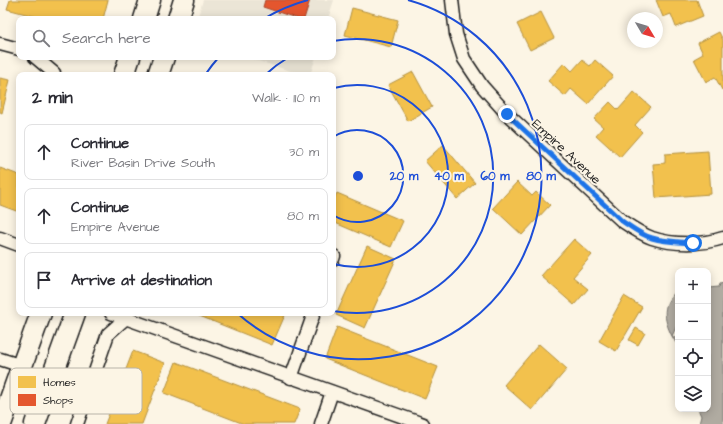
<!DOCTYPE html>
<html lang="en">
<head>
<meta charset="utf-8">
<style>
	:root { --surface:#fff; --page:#f2f2f3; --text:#2b2b33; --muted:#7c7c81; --line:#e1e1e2 }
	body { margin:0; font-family:"Architects Daughter",sans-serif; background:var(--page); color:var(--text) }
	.controls { position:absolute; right:12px; bottom:12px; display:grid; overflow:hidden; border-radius:8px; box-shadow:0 2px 10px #0003 }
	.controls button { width:36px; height:36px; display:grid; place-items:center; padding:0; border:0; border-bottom:1px solid var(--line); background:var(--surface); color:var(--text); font:20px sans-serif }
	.compass { position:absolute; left:627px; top:12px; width:36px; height:36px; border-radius:50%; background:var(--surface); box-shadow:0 2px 10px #0003; rotate:128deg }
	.stop { position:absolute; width:12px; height:12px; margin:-9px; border:3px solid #1a73e8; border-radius:50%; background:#fff }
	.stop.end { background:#1a73e8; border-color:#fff; box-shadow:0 1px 4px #0008 }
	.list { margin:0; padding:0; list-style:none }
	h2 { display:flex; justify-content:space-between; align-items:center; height:52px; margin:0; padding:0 16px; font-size:17px }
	h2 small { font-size:13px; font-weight:400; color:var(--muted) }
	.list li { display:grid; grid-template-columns:26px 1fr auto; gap:12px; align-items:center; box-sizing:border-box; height:56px; margin:0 8px 8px; padding:0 8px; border:1px solid var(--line); border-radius:8px }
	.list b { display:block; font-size:15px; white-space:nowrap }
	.list p { margin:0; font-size:13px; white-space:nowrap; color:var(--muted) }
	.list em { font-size:13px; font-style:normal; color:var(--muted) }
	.icon { flex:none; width:22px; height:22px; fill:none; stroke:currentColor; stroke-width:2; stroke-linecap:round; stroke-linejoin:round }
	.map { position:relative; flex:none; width:723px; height:424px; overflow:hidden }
	.search { position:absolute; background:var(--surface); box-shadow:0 2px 10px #0003; left:16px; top:16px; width:320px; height:44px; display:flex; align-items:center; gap:10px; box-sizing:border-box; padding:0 14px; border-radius:8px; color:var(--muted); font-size:15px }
	.panel { position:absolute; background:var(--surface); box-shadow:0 2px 10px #0003; left:16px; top:72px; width:320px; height:244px; border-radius:8px }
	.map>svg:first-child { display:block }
	.built { fill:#ebe5d6 }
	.water { fill:#b0aba1; stroke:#75726c }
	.homes { fill:#f2c14e; stroke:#b2903f }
	.shops { fill:#e4572e; stroke:#a84529 }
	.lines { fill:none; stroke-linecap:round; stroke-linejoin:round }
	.street-casing { stroke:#1c1c1c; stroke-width:15 }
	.primary-casing { stroke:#1c1c1c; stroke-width:23 }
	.street { stroke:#fcf5e5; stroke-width:12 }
	.primary { stroke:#fcf5e5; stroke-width:20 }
	.route { stroke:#1a73e8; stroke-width:5 }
	.ring { fill:none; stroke:#1d4ed8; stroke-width:2 }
	.labels { text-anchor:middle; stroke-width:4; stroke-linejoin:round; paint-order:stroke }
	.street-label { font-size:13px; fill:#1c1c1c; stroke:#fcf5e5 }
	.key { fill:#fcf5e5; stroke:#b9b4a9; stroke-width:1 }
	.key-label { font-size:11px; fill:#1c1c1c }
	.centre { fill:#1d4ed8; stroke:#fcf5e5; stroke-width:2 }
	.ring-label { font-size:12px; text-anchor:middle; font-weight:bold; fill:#1d4ed8; stroke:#fcf5e5; stroke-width:4; stroke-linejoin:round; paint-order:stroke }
</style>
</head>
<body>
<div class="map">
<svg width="723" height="424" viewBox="0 0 723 424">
	<rect width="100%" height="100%" fill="#fcf5e5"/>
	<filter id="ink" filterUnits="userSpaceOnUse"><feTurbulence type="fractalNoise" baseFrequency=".025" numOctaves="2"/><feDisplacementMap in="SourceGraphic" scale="8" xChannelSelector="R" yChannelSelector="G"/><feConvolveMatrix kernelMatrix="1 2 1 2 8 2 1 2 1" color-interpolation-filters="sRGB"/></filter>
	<g filter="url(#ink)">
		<!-- built -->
		<g class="built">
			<path d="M203,0h131l-6,19h-131z"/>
			<path d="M246,57h70l-6,18h-7z"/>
		</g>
		<!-- water -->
		<g class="water">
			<path d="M723,283v141h-24l2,-8 -3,-7h10v-121l11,-1 1,-3z"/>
			<path d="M678,292v36l-2,-1 -4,9 6,4 -2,3c-8,-13 -17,-32 -5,-46 2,-3 3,-4 7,-5z"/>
		</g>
		<!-- homes -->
		<g class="homes">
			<path d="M10,0h98l-5,19h-58l-38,-10z"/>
			<path d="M656,0h41l6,16 -27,11 -5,-13 -8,3z"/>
			<path d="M352,8l46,12 -7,27 -46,-12z"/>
			<path d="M541,12l13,26 -24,12 -13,-26z"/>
			<path d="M719,32l4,8v49l-1,1 -7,-13 -9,5 -12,-23 9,-5 -5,-11z"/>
			<path d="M582,60l8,6 5,-6 18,16 -25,28 -17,-15 -6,7 -17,-15 16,-18 8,8z"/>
			<path d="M413,72l19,35 -24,14 -20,-36z"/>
			<path d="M0,78l10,2 -8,33 -2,-1z"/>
			<path d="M634,92l17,15 -16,18 7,7 -22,25 -24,-22 7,-8 -9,-8 16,-17 8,8z"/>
			<path d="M443,145l32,38 -18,16 -32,-38z"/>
			<path d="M708,151l3,43 -55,4 -3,-34 12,-1v-9z"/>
			<path d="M0,168l19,7v37l-19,-7z"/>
			<path d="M517,182l15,14 4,-4 14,13 -28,30 -29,-27z"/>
			<path d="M337,193l66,28 -12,26 -58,-25v-21z"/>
			<path d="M574,239l18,16 -19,22 15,12 -14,16 -33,-29z"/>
			<path d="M367,246l29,13 -31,69 -29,-13z"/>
			<path d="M624,296l18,11 -26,44 -17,-10z"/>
			<path d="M192,313h89l4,2 -13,30z"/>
			<path d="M337,327l101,40 -13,32 -100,-40z"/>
			<path d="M636,328l9,5 -7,12 -9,-5z"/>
			<path d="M539,344l28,25 -35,41 -28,-25z"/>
			<path d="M133,351l32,12 -23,61h-37z"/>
			<path d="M176,362l124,47 -6,15h-50l-80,-31z"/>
		</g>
		<!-- shops -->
		<path class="shops" d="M265,0h45l-6,19h-5l-36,-12z"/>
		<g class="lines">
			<defs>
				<g id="street">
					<path d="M452,0l4,34 8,25 18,27 25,28 115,107c9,6 19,13 30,17 21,7 50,7 71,0"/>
					<path d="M0,44l19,5"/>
					<path d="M35,57l19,16"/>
					<path d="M0,238l19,7"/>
					<path d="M333,259l1,-3"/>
					<path d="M111,313l312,111"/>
					<path d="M0,359l22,7"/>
					<path d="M291,378l23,-65"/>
					<path d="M77,424l31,-90 18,-16 2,-5"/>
					<path d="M321,424l11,-32"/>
				</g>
				<g id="primary">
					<path d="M144,19l6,-19"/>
					<path d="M178,19l6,-19"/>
					<path d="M124,75l6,-18"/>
					<path d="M158,75l6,-18"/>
					<path d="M1,424l40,-111"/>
					<path d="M35,424l40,-111"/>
				</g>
			</defs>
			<!-- street casing -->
			<use href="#street" class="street-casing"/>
			<!-- primary casing -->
			<use href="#primary" class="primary-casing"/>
			<!-- street -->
			<use href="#street" class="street"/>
			<!-- primary -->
			<use href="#primary" class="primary"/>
		</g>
	</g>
	<g class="lines" filter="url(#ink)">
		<!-- route -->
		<path class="route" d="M507,114l115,107c9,6 19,14 30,17 13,4 28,4 41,5"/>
	</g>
	<!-- distance rings -->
	<g class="ring">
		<path d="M333 137A46 46 0 1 1 333 215"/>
		<path d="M334 88A91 91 0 1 1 334 264"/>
		<path d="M265 75A137 137 0 0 1 289 57M333 41A137 137 0 1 1 333 311"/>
		<path d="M205 75A183 183 0 0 1 219 57M265 18A183 183 0 0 1 308 0M408 0A183 183 0 1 1 237 313"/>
	</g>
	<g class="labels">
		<!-- street labels -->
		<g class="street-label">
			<text transform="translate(567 151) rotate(43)" y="5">Empire Avenue</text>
		</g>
	</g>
	<!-- legend -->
	<rect x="10" y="368" width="132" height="46" rx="6" class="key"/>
	<rect x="18" y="376" width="18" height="12" fill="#f2c14e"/>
	<rect x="18" y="394" width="18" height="12" fill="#e4572e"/>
	<g class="key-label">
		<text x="43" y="386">Homes</text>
		<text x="43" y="404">Shops</text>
	</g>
	<circle cx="358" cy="176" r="6" class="centre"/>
	<g class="ring-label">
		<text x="404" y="180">20 m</text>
		<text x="449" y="180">40 m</text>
		<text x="495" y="180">60 m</text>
		<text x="541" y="180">80 m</text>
	</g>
</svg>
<div class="controls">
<button>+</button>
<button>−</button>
<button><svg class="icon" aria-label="locate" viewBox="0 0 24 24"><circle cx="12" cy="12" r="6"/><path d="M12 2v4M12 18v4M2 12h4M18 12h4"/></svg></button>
<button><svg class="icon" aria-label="layers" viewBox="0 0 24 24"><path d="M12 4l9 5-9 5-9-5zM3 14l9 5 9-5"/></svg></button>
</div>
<svg class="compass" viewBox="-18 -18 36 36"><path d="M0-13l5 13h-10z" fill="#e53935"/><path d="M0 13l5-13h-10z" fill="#7c7c81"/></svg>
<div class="stop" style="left:693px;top:243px"></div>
<div class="stop end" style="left:507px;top:114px"></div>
<div class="search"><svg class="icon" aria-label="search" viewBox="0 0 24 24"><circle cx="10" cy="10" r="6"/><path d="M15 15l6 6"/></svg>Search here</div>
<section class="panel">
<h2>2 min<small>Walk · 110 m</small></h2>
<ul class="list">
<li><svg class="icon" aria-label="ahead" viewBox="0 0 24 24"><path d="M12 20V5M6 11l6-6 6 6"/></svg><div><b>Continue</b><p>River Basin Drive South</p></div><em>30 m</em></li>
<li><svg class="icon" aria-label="ahead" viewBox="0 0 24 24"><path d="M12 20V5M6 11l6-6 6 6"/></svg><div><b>Continue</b><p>Empire Avenue</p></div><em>80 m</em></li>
<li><svg class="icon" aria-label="arrive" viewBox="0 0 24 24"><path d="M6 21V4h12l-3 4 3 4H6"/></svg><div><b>Arrive at destination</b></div></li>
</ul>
</section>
</div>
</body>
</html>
